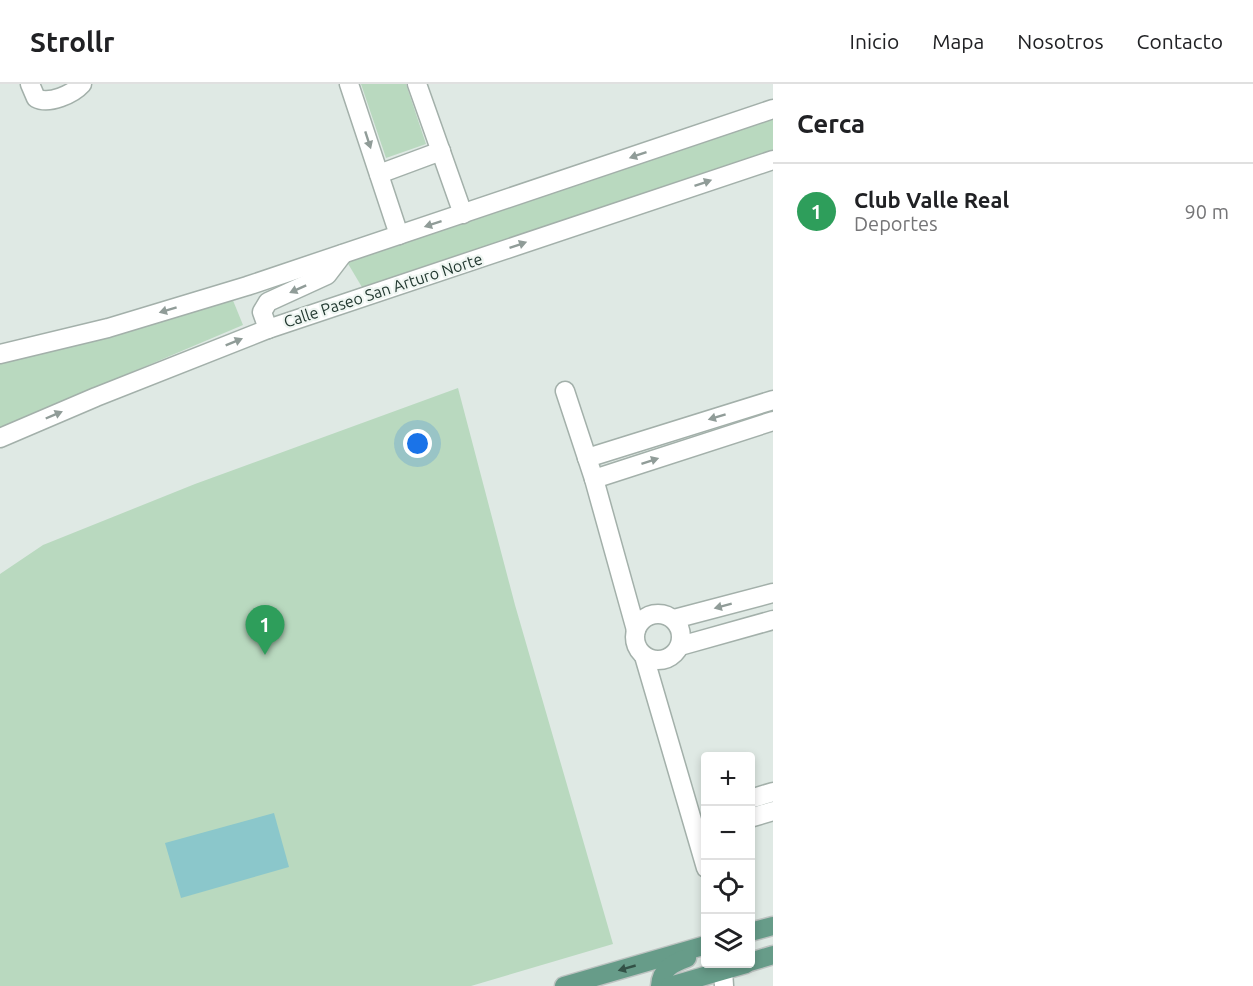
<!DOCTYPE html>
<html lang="es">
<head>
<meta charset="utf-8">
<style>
	:root { --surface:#fff; --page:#f6f6f6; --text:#202124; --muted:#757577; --line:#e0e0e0; --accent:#7a463f }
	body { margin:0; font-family:Ubuntu,sans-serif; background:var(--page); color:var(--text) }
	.controls { position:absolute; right:18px; bottom:18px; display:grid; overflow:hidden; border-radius:6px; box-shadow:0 3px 9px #0003 }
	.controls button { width:54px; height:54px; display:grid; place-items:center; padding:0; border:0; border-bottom:2px solid var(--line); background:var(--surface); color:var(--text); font:30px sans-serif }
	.you { position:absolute; left:418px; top:360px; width:21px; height:21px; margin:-15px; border:4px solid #fff; border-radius:50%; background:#1a73e8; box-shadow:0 0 0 9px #1a73e833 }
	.badge { display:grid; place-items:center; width:39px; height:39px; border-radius:50%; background:var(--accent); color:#fff; font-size:20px; font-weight:700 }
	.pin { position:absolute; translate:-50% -50px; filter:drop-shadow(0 2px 3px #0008) }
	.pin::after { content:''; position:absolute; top:32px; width:21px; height:18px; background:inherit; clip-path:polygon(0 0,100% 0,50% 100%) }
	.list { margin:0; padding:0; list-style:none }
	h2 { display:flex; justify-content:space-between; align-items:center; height:78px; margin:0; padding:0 24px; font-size:26px }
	h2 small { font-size:20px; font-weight:400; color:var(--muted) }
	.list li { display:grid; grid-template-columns:39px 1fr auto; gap:18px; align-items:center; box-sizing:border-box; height:96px; padding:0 24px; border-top:2px solid var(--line) }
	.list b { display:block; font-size:22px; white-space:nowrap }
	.list p { margin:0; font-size:20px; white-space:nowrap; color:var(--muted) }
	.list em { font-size:20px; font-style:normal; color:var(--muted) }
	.icon { flex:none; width:33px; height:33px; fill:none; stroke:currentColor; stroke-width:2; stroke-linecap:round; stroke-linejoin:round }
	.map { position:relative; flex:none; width:773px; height:902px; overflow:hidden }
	header { display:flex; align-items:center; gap:36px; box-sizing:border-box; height:84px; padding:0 30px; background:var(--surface); border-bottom:2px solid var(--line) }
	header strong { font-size:28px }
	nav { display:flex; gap:33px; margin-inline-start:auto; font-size:21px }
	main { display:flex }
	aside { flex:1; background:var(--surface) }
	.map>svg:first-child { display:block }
	.green { fill:#b9d9bf }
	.water { fill:#8bc7cb }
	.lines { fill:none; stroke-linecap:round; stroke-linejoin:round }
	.minor-casing { stroke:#a3b0aa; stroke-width:21 }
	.major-casing { stroke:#bdc3c1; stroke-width:21 }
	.minor { stroke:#fff; stroke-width:18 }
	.major { stroke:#679c89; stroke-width:18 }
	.oneway { fill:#909c98 }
	.oneway2 { fill:#335146 }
	.labels { text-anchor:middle; stroke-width:4.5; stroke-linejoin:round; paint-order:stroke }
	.street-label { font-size:16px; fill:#223830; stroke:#eff6f2 }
</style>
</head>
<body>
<header>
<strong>Strollr</strong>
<nav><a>Inicio</a><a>Mapa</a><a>Nosotros</a><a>Contacto</a></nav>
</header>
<main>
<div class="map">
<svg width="773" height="902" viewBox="0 0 773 902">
	<rect width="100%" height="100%" fill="#dfe9e4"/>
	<!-- green -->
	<g class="green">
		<path d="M361,0h45l20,60 -40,14z"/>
		<path d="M773,35v37l-407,138 -19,-32z"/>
		<path d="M232,214l11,27 -243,103v-68z"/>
		<path d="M458,304l57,217 98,339 -142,42h-471v-412l43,-29 152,-61z"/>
	</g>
	<!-- water -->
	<path class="water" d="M274,729l15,54 -108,31 -16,-55z"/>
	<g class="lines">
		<defs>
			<g id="minor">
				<path d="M30,0l6,14c13,7 37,-4 46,-14"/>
				<path d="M349,0l50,151"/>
				<path d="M417,0l46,130"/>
				<path d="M379,90l62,-23"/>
				<path d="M268,245l-6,-17 6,-10 59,-27 16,-21"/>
				<path d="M0,270l108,-26 139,-42 526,-177"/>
				<path d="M565,307l29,88 42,151"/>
				<path d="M0,354l96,-41 172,-68 505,-169"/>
				<path d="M587,374l186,-58"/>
				<path d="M594,395l179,-58"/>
				<circle cx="658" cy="553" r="23"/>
				<path d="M674,535l99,-26"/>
				<path d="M680,562l93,-26"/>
				<path d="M644,572l62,212"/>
				<path d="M750,715l23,-7"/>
				<path d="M750,734l23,-7"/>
				<path d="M723,886l1,16"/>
			</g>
			<g id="major">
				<path d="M750,848l23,-6"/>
				<path d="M750,878l23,-7"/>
				<path d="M564,902l142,-41"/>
				<path d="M660,902c1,-17 13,-23 27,-28"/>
				<path d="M670,902l76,-22"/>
			</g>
		</defs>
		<!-- minor casing -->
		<use href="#minor" class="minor-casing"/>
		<!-- major casing -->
		<use href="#major" class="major-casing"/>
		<!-- minor -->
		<use href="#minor" class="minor"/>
		<!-- major -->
		<use href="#major" class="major"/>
	</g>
	<!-- one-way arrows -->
	<defs><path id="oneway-solid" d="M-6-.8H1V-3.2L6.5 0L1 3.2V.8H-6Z" transform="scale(1.5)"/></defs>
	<g class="oneway">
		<use href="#oneway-solid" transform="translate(368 56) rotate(72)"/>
		<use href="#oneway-solid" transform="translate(638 71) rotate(161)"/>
		<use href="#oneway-solid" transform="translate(703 99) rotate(-19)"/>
		<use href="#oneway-solid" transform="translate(433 140) rotate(162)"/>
		<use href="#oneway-solid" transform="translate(518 161) rotate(-19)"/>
		<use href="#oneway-solid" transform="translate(298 205) rotate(156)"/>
		<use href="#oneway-solid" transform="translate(168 226) rotate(163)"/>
		<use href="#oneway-solid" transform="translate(234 258) rotate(-22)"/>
		<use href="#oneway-solid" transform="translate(54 331) rotate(-23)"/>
		<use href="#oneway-solid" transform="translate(717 333) rotate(163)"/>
		<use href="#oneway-solid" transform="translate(650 377) rotate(-18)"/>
		<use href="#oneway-solid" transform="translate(723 522) rotate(165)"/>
	</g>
	<use class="oneway2" href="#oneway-solid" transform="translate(627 884) rotate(164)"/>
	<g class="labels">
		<!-- street labels -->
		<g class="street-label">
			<text transform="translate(383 206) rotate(-18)" y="6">Calle Paseo San Arturo Norte</text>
		</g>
	</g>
</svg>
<div class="controls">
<button>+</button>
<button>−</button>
<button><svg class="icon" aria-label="locate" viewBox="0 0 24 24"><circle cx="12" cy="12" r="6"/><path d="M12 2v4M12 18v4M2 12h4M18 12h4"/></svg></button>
<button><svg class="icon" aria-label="layers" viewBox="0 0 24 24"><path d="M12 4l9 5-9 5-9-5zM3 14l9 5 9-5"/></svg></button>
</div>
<div class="you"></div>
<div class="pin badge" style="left:265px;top:571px;background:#2e9e5b">1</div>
</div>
<aside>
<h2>Cerca<small></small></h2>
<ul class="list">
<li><span class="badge" style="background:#2e9e5b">1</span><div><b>Club Valle Real</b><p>Deportes</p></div><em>90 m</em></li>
</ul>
</aside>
</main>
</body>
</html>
